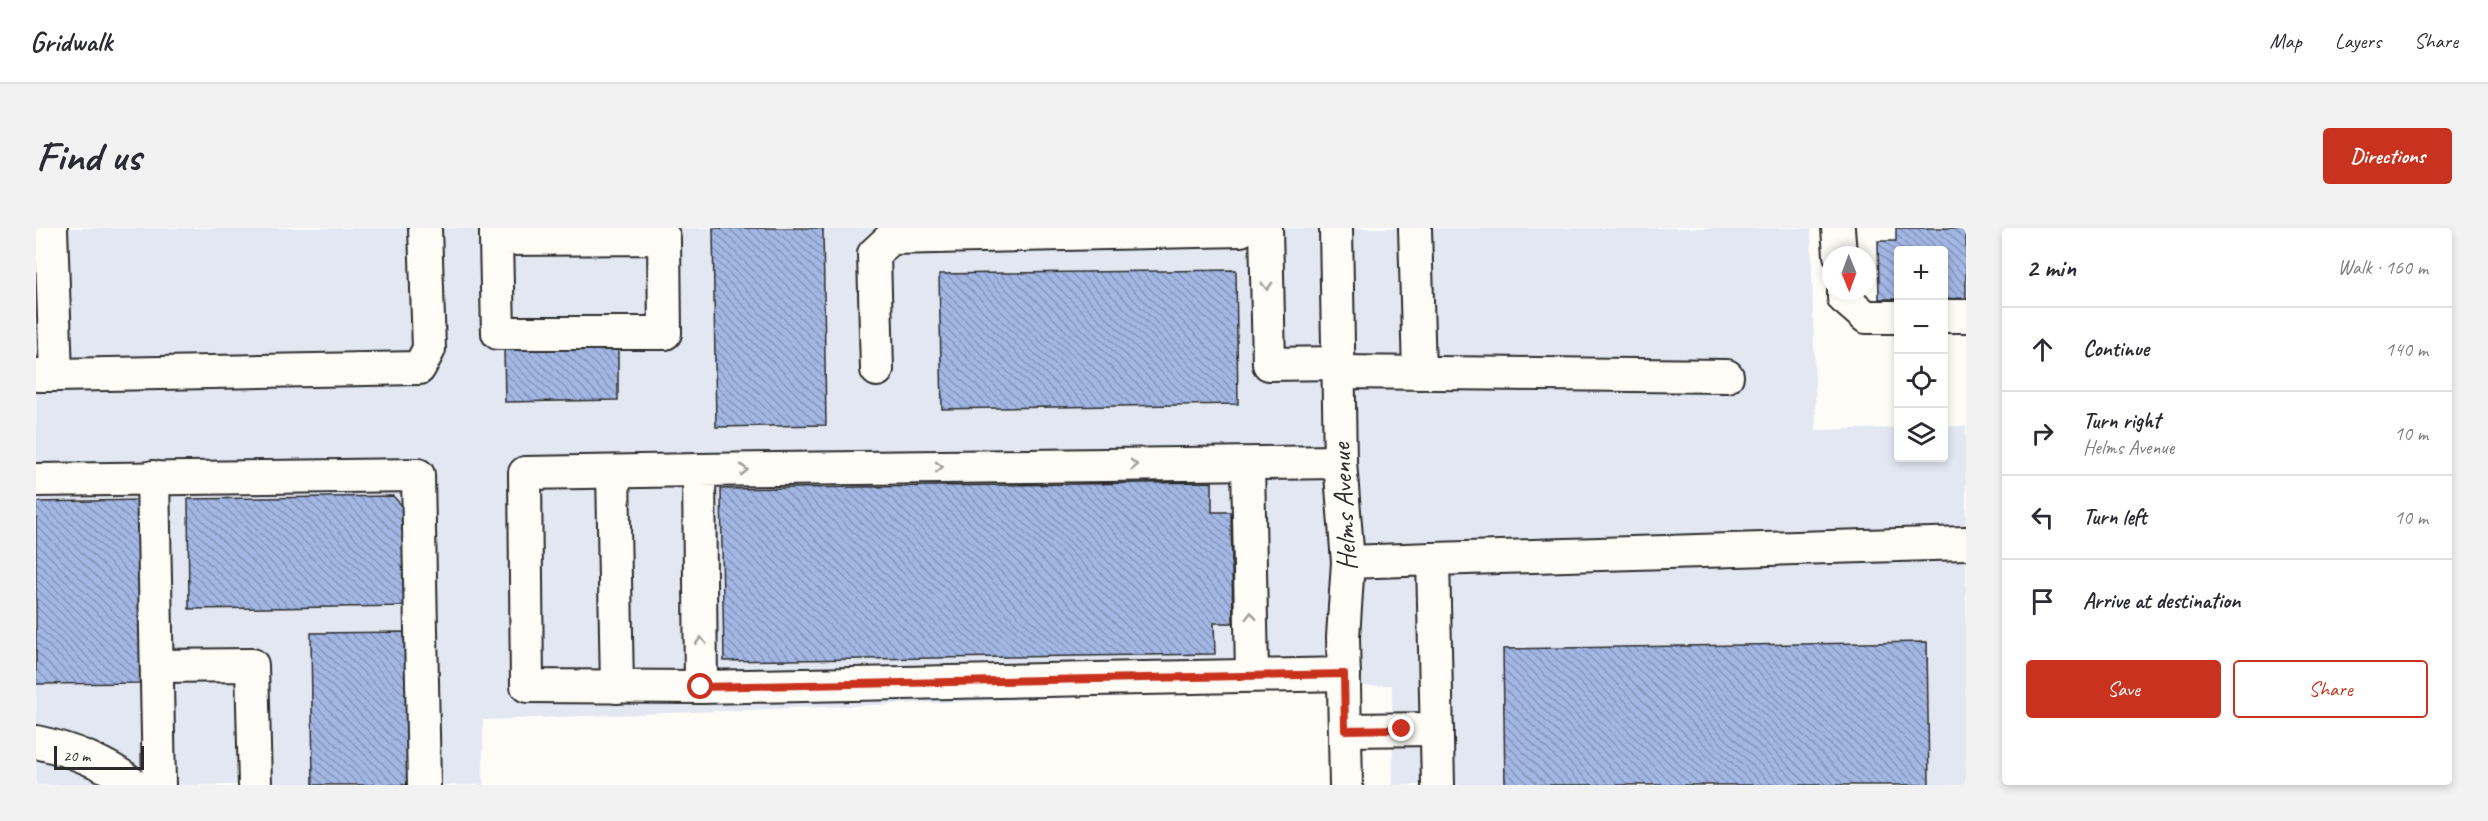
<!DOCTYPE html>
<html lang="en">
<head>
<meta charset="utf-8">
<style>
	:root { --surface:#fff; --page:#f2f2f3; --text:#2b2b33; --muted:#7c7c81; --line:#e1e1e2; --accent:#c8321e }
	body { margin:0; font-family:Caveat,sans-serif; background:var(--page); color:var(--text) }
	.controls { position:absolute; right:18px; top:18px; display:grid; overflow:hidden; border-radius:6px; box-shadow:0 3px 9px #0003 }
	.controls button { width:54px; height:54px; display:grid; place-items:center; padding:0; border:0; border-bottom:2px solid var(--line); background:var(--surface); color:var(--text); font:30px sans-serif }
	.compass { position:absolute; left:1786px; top:18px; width:54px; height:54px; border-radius:50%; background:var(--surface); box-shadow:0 3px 9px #0003; rotate:179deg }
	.scale { position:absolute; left:18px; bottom:15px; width:90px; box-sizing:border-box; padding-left:6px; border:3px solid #2b2b2b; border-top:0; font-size:16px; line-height:21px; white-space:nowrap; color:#2b2b2b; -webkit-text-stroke:4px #fdfcf7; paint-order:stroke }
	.stop { position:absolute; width:18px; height:18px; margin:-14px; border:4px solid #c8321e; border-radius:50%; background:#fff }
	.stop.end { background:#c8321e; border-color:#fff; box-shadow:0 2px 6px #0008 }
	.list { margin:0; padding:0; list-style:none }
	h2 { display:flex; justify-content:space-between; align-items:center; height:78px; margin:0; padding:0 24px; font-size:26px }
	h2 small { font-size:20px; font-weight:400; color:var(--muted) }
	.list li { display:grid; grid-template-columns:39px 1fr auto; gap:18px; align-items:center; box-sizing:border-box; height:84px; padding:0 24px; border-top:2px solid var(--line) }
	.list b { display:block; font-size:22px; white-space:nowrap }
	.list p { margin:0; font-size:20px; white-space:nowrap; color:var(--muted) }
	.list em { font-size:20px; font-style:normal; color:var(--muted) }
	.actions { display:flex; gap:12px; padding:18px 24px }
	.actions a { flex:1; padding:14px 0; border:2px solid var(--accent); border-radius:6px; text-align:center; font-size:21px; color:var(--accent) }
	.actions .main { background:var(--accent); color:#fff }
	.icon { flex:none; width:33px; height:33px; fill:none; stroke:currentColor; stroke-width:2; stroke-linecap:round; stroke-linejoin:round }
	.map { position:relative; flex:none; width:1930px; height:557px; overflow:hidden; border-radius:6px }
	header { display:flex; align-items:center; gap:36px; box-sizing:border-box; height:84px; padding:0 30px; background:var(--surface); border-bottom:2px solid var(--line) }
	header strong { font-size:28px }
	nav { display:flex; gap:33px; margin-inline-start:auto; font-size:21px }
	.intro { display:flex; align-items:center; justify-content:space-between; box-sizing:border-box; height:144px; padding:0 36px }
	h1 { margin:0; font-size:42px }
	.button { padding:15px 27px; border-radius:6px; background:var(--accent); color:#fff; font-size:21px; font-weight:700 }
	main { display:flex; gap:36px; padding:0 36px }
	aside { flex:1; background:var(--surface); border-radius:6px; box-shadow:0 3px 9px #0003 }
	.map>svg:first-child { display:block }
	.built { fill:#e2e7f2 }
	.building { fill:url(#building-back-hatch); stroke:#2b2b2b; stroke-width:1.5 }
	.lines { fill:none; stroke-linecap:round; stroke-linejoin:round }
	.minor-casing { stroke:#2b2b2b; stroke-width:36 }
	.minor { stroke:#fdfcf7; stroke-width:32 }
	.oneway { stroke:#9e9e9b }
	.route { stroke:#c8321e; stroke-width:8 }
	.labels { text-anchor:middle; stroke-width:4.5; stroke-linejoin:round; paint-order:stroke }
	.street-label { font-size:28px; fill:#2b2b2b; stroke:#fdfcf7 }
</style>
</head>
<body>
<header>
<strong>Gridwalk</strong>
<nav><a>Map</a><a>Layers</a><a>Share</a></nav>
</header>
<div class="intro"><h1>Find us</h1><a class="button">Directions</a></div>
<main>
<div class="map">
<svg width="1930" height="557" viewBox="0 0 1930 557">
	<defs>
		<pattern id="building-back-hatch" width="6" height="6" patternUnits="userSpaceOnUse" patternTransform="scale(1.5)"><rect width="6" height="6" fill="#a3b7e5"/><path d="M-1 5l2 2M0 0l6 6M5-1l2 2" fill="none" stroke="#8595ba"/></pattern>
	</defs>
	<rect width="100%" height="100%" fill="#fdfcf7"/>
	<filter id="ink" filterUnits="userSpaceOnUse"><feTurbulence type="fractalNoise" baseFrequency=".0167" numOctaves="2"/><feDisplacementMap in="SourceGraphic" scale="12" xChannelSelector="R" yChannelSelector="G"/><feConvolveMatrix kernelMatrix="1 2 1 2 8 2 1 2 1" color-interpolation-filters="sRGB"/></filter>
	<g filter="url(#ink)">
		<!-- built -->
		<path class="built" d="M0,0h1775l5,202 82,-2v30h46v-32h22v359h-573l-1,-100 -909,35v65h-447z"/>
		<!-- building -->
		<g class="building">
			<path d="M677,0h110l3,197 -110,2z"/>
			<path d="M1860,0h70v70l-22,1v-49h-46v49h-19l-1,-58h18z"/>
			<path d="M1200,42l2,134 -296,5 -3,-135z"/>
			<path d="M582,118v54l-113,2 -1,-55z"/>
			<path d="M1176,254v30h19l2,111h-19l1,31 -491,7 -3,-172z"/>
			<path d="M357,268l13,14 2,96 -219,3 -1,-110z"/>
			<path d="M106,272l2,183 -108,1v-182z"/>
			<path d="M372,404l2,153h-97l-2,-152z"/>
			<path d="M1891,414l2,143h-424l-2,-136z"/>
		</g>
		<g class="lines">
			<defs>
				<g id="minor">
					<path d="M460,0v11l2,94h167l-1,-95 -168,1"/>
					<path d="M1230,0l3,136 69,-1"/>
					<path d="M1300,0l4,234 8,100 -5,75 3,148"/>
					<path d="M1379,0l4,145"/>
					<path d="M1802,0l2,27"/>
					<path d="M1808,63v7l22,19h32"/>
					<path d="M1908,88h22"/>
					<path d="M841,142l-3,-116 17,-16 350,-8 3,-2"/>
					<path d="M1302,144l389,4"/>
					<path d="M1,147h19l-5,-147"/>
					<path d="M20,147l363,-7 10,-19 -4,-121"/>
					<path d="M1304,234l-641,8 2,217 643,-13"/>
					<path d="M1212,236l4,210"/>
					<path d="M663,242l-174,3 2,213 174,1"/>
					<path d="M577,244l4,215"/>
					<path d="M117,249l6,308"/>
					<path d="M0,252l382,-5 6,310"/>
					<path d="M1397,331l533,-16"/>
					<path d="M1312,334l85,-3 5,226"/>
					<path d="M122,438l94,-1 3,120"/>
					<path d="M1309,502l92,-1"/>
					<path d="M0,514c33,7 71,21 98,43"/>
				</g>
			</defs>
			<!-- minor casing -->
			<use href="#minor" class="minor-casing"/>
			<!-- minor -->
			<use href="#minor" class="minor"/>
		</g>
		<!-- one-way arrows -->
		<defs><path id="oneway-chevron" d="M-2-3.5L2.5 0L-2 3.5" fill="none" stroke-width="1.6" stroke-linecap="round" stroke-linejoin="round" transform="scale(1.5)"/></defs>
		<g class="oneway">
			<use href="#oneway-chevron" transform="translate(1231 58) rotate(88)"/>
			<use href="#oneway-chevron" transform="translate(1098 237) rotate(-1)"/>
			<use href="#oneway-chevron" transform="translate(903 239) rotate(-1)"/>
			<use href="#oneway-chevron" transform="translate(708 242) rotate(-1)"/>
			<use href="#oneway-chevron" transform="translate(1215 388) rotate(-91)"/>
			<use href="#oneway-chevron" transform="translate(665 413) rotate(-91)"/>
		</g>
	</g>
	<g class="lines" filter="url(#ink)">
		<!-- route -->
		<path class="route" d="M665,459l643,-13 1,56 57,-1"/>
	</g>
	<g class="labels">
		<!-- street labels -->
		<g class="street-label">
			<text transform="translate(1307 279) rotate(-93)" y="10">Helms Avenue</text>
		</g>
	</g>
</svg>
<div class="controls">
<button>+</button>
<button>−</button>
<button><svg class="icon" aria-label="locate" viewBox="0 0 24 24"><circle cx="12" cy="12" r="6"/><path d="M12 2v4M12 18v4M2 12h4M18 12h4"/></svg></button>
<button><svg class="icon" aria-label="layers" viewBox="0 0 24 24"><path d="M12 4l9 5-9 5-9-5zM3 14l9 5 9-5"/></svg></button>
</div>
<svg class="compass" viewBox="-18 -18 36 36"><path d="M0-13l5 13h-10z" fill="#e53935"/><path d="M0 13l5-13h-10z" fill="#7c7c81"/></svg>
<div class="scale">20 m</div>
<div class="stop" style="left:665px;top:459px"></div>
<div class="stop end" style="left:1366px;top:501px"></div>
</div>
<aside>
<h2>2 min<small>Walk · 160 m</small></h2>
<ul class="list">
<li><svg class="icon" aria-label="ahead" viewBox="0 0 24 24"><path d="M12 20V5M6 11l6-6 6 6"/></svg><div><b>Continue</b></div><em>140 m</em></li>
<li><svg class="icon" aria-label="right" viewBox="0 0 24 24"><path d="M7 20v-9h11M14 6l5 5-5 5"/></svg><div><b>Turn right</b><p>Helms Avenue</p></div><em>10 m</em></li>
<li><svg class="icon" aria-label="left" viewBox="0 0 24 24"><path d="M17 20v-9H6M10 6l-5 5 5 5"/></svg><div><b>Turn left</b></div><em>10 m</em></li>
<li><svg class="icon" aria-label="arrive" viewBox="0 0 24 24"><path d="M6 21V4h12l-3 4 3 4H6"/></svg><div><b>Arrive at destination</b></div></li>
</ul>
<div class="actions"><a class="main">Save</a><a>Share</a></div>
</aside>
</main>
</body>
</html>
